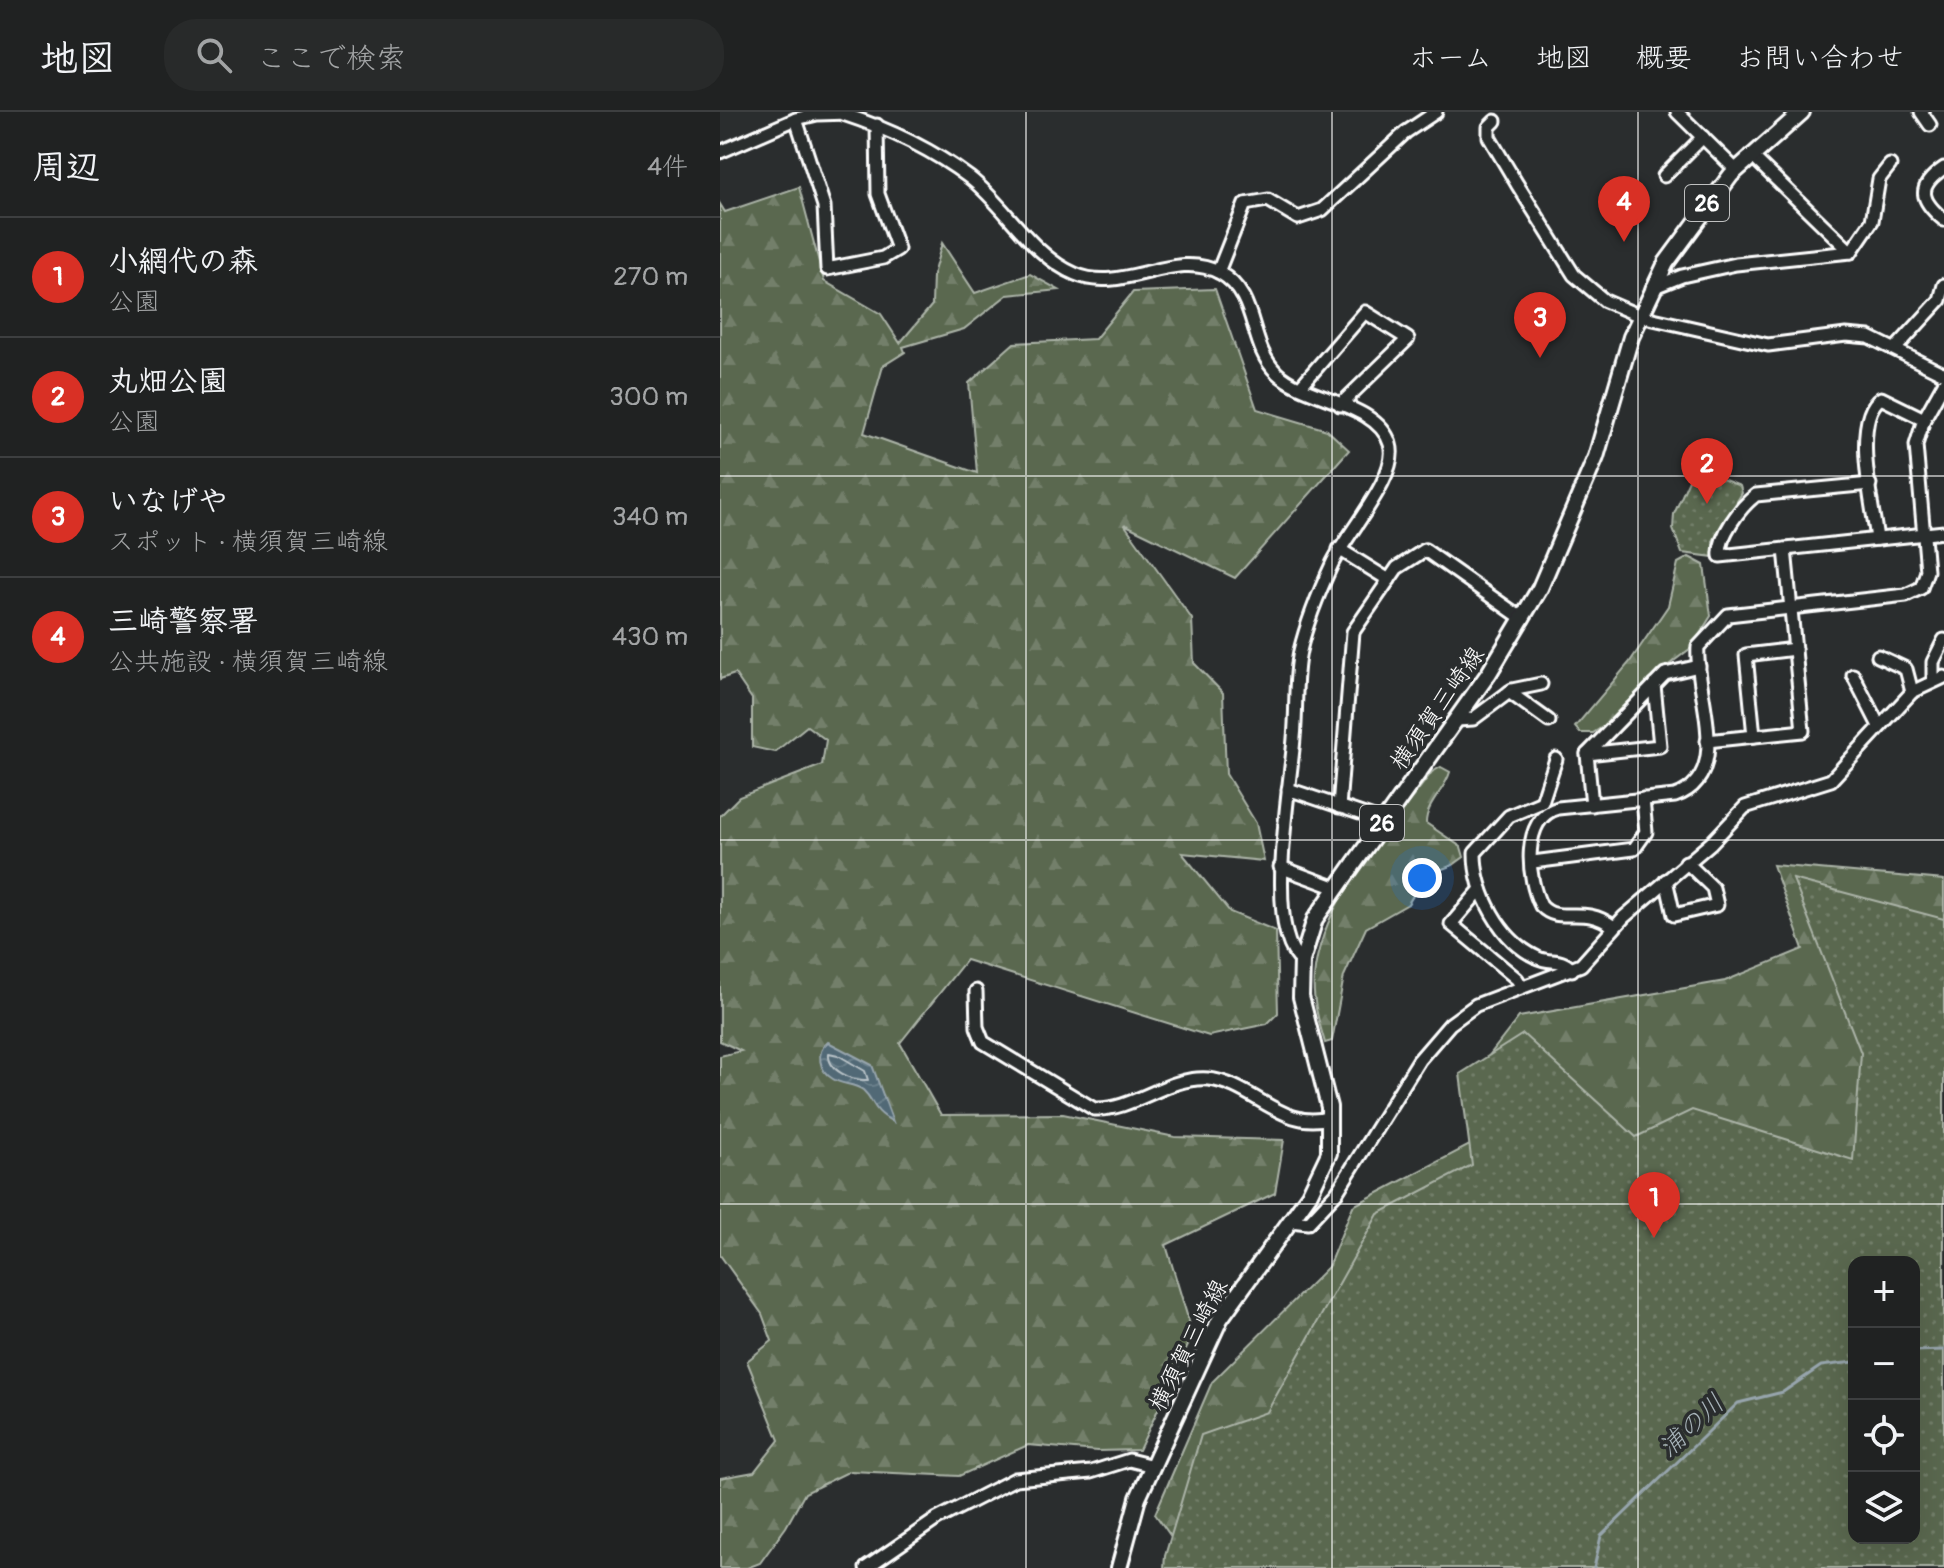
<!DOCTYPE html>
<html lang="ja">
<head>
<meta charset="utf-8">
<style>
	:root { --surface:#202222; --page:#282a2a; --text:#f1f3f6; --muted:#a2a4a5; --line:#3d3f40; --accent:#d93025 }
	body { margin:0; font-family:Pangolin,"Klee One",sans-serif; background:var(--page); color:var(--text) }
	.controls { position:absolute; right:24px; bottom:24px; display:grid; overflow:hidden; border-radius:16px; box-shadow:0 8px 32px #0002 }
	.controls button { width:72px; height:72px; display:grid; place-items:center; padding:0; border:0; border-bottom:2px solid var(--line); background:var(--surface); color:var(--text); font:40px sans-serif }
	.you { position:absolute; left:702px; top:766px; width:28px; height:28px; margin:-20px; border:6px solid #fff; border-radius:50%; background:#1a73e8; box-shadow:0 0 0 12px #1a73e833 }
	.badge { display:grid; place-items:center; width:52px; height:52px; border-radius:50%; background:var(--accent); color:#fff; font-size:26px; font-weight:700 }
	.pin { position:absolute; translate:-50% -66px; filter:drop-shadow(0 2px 4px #0008) }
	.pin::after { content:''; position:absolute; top:42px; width:28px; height:24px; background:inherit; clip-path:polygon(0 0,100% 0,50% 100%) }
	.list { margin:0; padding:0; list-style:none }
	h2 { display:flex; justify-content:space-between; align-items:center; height:104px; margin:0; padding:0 32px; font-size:34px }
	h2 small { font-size:26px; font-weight:400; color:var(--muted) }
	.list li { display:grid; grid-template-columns:52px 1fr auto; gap:24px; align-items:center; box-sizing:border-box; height:120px; padding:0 32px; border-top:2px solid var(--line) }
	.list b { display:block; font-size:30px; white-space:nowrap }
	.list p { margin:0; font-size:26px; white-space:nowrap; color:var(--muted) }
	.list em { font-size:26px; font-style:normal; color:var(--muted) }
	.icon { flex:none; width:44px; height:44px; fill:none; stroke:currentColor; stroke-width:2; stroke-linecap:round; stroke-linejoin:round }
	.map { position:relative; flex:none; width:1224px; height:1456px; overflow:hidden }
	header { display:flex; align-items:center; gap:48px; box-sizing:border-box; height:112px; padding:0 40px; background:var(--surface); border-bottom:2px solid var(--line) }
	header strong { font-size:38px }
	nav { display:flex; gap:44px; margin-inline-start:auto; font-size:28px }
	.search { width:560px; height:72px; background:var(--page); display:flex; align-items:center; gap:20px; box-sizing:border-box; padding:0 28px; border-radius:32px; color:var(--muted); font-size:30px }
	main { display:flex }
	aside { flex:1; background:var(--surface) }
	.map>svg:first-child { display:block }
	.forest { fill:url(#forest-firs); stroke:#acb4a8; stroke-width:2; fill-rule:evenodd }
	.park { fill:url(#park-dots); stroke:#acb4a8; stroke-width:2; fill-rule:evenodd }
	.water { fill:url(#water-waves); stroke:#97a5ad; stroke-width:2 }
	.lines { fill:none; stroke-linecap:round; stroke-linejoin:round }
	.shore { stroke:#b9c3c8; stroke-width:2 }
	.stream { stroke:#97a5ad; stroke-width:3 }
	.minor-casing { stroke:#fff; stroke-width:17 }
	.major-casing { stroke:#fff; stroke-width:20 }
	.minor { stroke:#2a2d2e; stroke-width:11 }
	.major { stroke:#2a2d2e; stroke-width:14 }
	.grid { fill:none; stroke:#fff; stroke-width:2; stroke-opacity:0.55 }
	.labels { text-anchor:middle; stroke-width:7; stroke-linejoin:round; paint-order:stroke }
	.shield { fill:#2a2d2e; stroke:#bfc0c0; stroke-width:2 }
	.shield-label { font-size:22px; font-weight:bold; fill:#fff }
	.street-label { font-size:24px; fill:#fff; stroke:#2a2d2e }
	.water-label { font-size:26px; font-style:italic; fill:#a8b4ba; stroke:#2a2d2e }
</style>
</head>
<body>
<header>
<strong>地図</strong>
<div class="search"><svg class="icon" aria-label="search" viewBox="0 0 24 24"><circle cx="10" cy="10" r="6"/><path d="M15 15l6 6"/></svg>ここで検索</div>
<nav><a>ホーム</a><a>地図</a><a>概要</a><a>お問い合わせ</a></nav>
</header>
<main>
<aside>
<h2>周辺<small>4件</small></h2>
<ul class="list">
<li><span class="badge">1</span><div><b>小網代の森</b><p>公園</p></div><em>270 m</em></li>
<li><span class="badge">2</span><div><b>丸畑公園</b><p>公園</p></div><em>300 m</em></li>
<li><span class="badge">3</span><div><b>いなげや</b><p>スポット · 横須賀三崎線</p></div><em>340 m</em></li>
<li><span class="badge">4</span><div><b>三崎警察署</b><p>公共施設 · 横須賀三崎線</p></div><em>430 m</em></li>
</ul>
</aside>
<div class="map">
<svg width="1224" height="1456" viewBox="0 0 1224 1456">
	<defs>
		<pattern id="forest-firs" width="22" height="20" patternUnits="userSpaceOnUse" patternTransform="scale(2)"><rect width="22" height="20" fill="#5a6850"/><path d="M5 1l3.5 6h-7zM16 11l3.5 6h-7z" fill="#737f6a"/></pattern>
		<pattern id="park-dots" width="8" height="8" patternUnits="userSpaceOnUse" patternTransform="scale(2)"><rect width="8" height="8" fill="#5a6850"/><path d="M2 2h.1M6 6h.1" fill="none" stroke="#737f6a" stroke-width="1.8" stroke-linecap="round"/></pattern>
		<pattern id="water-waves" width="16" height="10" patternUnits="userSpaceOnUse" patternTransform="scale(2)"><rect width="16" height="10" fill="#516976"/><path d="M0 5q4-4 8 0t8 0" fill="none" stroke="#6b808b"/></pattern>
	</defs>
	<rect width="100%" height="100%" fill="#2a2d2e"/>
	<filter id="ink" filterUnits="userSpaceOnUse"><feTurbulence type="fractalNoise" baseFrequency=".0125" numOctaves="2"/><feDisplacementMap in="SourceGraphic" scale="16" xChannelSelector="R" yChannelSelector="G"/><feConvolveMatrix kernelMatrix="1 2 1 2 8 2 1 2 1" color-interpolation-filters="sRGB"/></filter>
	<g filter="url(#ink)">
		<!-- forest -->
		<g class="forest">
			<path d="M79,75l25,94 57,33 19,29 32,-38 1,-30 9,-32 33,50 55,-19 29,16 -52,5 -43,34 -61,18 2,5 -22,14 -19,67 113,40 -8,-90 45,-40 81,-4 38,-47 82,-3 42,120 70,21 22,20 -114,128 -111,-54 68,95 2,44 29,30 3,81 30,49 8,38 -82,-8 48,59 46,19 2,82 -11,11 -58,12 -243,-76 -66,83 41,72 122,-1 112,23 109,3 -9,53 -109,52 27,90 -54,115 -42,1 -69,-6 -69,31 -109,-5 -45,22 -19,34 -26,36 -13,5h-27v-90l34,-6 25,-32 -32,-79 25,-20 -10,-27 -42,-59v-199l21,-5 -21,-10v-225l19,-19 83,-32 4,-25 -19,-14 -32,26 -23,-5v-48l-17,-25 -15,5v-475l5,8z"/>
			<path d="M969,445l15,8 7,51 -20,32 -29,22 -58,56 -11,7h-13l-5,-6 54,-64 39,-57 10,-43z"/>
			<path d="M721,655l9,5c-5,18 -24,32 -24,51l35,24 3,10 -11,8 -27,10 -18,29 -42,24 -22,48 -12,65 -7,2c-6,-20 -13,-44 -11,-66 7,-78 74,-145 118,-205z"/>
			<path d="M1053,753l171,15v688l-762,-16 -27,-38 57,-132 116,-115 25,-61 117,-61 -3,-61 52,-67 206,-36 78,-32zM1134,1150h60v276h-60z"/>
		</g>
		<!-- park -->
		<g class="park">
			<path d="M974,356l46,18 2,7 -29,48 1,16 -32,-4 -9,-24 1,-15z"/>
			<path d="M1073,767l151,40v649h-780l1,-12 36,-121 66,-23 111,-198 94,-49 -12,-91 63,-40 113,103 56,-27 161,50 8,-107zM1194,1150v276h-60v-276z"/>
		</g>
		<!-- water -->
		<path class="water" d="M108,930l44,23 21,57c-23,-13 -17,-20 -30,-32 -9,-7 -21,-5 -30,-11 -14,-8 -18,-27 -5,-37z"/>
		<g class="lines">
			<!-- shore -->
			<path class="shore" d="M109,941l9,2 27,16 3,9c-15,1 -41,-9 -39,-27z"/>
			<!-- stream -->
			<g class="stream">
				<path d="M1194,1239l30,-1"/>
				<path d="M874,1456l7,-32 137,-133 45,-11 38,-26 33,-4"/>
			</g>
			<defs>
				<g id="minor">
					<path d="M957,0l59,58"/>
					<path d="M1201,0l9,13"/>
					<path d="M123,2c43,14 90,36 127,64 36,28 62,78 105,96 48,21 99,-26 145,-1 40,23 27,71 57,100 28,27 101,30 113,71 10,31 -43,88 -58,120 -13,28 -25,57 -32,87 -6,29 -3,57 -6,87 -3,45 -31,196 8,223"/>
					<path d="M76,7l28,87 3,63 56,-11 15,-9 -20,-55 -1,-69"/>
					<path d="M775,9l-6,6v10l28,47 57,91 31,26 35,15 128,29 78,-10 23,2 75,37"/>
					<path d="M0,40l76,-33 21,-5 32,-1"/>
					<path d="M1031,43l100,97"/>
					<path d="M1224,56c-28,19 -24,32 0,52"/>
					<path d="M944,64l39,-39"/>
					<path d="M498,160l27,-68 23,-4 30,18 24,-8 84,-78 30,-20"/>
					<path d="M932,176l30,-12 54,-12 115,-12 21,-31 7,-42 11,-14"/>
					<path d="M1176,236l44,-48 4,-15"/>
					<path d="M580,275l65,-75 43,27 -68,66"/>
					<path d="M1150,372l-114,11c-16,12 -38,42 -36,61l224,-24"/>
					<path d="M1157,427c-4,-32 -26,-121 4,-141l43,21"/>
					<path d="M619,437l50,31"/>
					<path d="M1158,544l28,13 6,23"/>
					<path d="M1133,563l26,51"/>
					<path d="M1213,568v-18l11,-22"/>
					<path d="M789,580l40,29"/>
					<path d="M737,608l16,-1 39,-29 29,-6"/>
					<path d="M1034,624l-8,-81 49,-6"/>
					<path d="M987,629l96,-10 -18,-182"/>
					<path d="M867,642l73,-8 -6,-61"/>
					<path d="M836,647l-14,43 -33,14 -34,37c0,39 25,88 63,105 14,6 22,-1 34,12"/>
					<path d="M568,677l95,32"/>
					<path d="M872,693l-5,-51 78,-80 34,-8"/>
					<path d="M619,695l14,-175 44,-64 28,-18 98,69"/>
					<path d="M813,750l101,-13 12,-17 -3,-33"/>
					<path d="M560,755l54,20"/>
					<path d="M946,768l8,35 43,-10 -4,-17 -27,-26"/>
					<path d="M761,777l-30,35 66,55 5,8"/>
					<path d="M894,815c-32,-24 -54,-1 -73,-21 -14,-27 -20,-88 17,-98l117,-12c60,-21 19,-105 23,-149l30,-32 178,-20 15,-7 6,-17 -11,-126 8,-26 20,-36"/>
					<path d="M256,879l1,36 6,15 111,67c40,2 73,-33 114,-30 44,4 77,54 122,38"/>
					<path d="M571,1109l17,2 29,-31 82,-132 31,-36 26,-19 105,-40 43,-48 87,-74 34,-36 86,-27 81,-88 32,-15"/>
					<path d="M146,1456l71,-49 78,-40 76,-7 38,-12 24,6"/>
				</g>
				<path id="major" d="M399,1456l19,-70 82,-179 89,-124 20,-42v-46l-28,-110 1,-36 13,-42 174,-246 51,-85 56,-131 35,-120 35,-74 65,-88 71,-63"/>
			</defs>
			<!-- minor casing -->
			<use href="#minor" class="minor-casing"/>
			<!-- major casing -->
			<use href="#major" class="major-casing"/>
			<!-- minor -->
			<use href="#minor" class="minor"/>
			<!-- major -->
			<use href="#major" class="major"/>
		</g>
	</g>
	<!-- grid -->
	<path class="grid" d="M306,0v1456M612,0v1456M918,0v1456M0,364h1224M0,728h1224M0,1092h1224"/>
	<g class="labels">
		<!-- shield labels -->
		<g class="shield">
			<rect x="965" y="73" width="44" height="36" rx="6"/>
			<rect x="640" y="693" width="44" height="36" rx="6"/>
		</g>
		<g class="shield-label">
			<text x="987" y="99">26</text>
			<text x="662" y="719">26</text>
		</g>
		<!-- street labels -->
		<g class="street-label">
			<text transform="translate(717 596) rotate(-55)" y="8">横須賀三崎線</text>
			<text transform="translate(468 1233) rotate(-63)" y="8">横須賀三崎線</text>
		</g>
		<!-- water labels -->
		<g class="water-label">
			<text transform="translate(971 1313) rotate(-43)" y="9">浦の川</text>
		</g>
	</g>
</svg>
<div class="controls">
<button>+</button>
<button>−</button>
<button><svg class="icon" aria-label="locate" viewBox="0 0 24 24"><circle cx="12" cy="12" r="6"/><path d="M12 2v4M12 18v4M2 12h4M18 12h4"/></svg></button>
<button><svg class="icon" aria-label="layers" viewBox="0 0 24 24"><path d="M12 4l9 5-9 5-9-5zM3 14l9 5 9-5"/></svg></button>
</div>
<div class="you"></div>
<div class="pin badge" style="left:934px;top:1126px">1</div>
<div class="pin badge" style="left:987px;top:392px">2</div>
<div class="pin badge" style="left:820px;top:246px">3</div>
<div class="pin badge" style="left:904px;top:130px">4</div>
</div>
</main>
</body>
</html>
